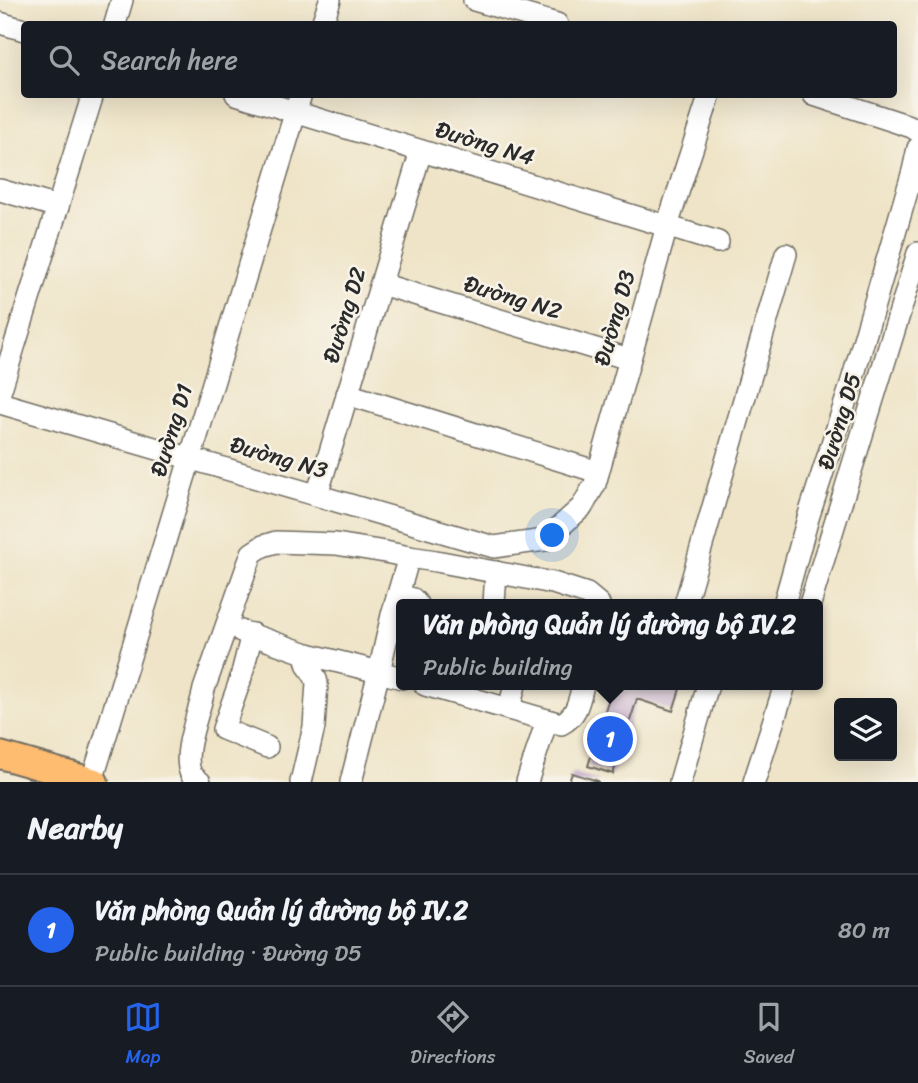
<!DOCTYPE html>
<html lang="en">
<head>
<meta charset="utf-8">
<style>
	:root { --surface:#171b24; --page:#242831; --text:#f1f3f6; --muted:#9ea1a6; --line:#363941; --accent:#2563eb }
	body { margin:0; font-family:Sriracha,sans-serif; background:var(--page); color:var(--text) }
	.controls { position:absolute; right:21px; bottom:21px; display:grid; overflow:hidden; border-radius:7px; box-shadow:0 7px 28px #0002 }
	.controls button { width:63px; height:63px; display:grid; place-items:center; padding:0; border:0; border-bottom:2px solid var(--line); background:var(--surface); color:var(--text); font:35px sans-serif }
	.you { position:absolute; left:553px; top:536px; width:24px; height:24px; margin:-18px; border:5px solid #fff; border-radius:50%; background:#1a73e8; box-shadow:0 0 0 10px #1a73e833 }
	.badge { display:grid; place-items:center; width:46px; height:46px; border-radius:50%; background:var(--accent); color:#fff; font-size:23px; font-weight:700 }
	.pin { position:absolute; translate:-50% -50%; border:4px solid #fff; box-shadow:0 2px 7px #0006 }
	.popup { position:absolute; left:396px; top:599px; width:427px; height:91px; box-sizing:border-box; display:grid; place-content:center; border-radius:7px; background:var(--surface); filter:drop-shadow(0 2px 5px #0005); font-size:23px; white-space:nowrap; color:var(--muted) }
	.popup b { font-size:26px; color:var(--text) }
	.popup::after { content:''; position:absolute; left:50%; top:100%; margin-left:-14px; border:14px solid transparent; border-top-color:var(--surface) }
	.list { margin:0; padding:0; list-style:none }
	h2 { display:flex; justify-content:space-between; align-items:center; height:91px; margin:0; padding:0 28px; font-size:30px }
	h2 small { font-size:23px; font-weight:400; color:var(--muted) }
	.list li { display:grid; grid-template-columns:46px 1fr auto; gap:21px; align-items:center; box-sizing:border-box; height:112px; padding:0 28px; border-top:2px solid var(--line) }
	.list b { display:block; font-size:26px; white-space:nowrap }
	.list p { margin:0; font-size:23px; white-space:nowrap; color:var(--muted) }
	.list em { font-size:23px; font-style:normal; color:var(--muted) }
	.icon { flex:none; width:38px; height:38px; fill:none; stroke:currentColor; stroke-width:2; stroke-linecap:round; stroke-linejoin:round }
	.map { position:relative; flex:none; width:918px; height:782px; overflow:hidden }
	.search { position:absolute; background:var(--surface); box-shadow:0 7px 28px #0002; left:21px; right:21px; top:21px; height:77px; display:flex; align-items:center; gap:18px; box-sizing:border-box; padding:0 24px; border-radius:7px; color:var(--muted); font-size:26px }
	.sheet { height:203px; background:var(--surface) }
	nav { display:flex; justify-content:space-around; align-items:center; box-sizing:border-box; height:98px; border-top:2px solid var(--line); background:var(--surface); font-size:19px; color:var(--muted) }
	nav a { display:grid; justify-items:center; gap:4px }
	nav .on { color:var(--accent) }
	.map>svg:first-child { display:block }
	.building { fill:#bda1c9 }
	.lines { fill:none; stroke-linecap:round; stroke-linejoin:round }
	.minor-casing { stroke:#706c62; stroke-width:24 }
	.major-casing { stroke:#706c62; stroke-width:30 }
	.minor { stroke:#fff; stroke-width:21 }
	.major { stroke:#fdbc6f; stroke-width:26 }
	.labels { text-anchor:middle; stroke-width:5; stroke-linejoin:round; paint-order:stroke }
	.street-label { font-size:23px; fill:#2b2b2b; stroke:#f7f3e8 }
</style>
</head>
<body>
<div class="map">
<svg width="918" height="782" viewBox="0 0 918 782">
	<rect width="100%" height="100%" fill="#f7f3e8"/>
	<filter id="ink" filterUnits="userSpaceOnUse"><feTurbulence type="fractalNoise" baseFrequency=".0143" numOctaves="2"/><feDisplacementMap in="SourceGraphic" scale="14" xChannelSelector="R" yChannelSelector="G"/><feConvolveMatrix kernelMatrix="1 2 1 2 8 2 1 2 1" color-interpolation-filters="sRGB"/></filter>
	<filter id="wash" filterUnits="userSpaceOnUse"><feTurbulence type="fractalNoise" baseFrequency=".00686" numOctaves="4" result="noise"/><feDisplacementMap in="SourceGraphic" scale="28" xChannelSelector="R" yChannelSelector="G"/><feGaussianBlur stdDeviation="1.57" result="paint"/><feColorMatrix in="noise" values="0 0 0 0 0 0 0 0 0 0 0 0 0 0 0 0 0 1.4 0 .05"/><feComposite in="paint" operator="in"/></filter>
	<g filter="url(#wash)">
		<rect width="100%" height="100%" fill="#efe4c7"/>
		<g id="blocks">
			<!-- building -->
			<g class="building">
				<path d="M613,685h53l14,4 -7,22 -36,-12 -24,75 -25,-8z"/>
				<path d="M572,773l26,8v1h-29z"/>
			</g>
		</g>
	</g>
	<g filter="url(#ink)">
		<use href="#blocks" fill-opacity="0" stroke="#706c62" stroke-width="2"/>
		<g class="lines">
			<defs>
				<g id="minor">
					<path d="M474,0l83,24"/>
					<path d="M0,23l24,7"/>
					<path d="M115,24l7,-24"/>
					<path d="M322,24l8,-24"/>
					<path d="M236,94l482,148"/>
					<path d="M814,95l98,32 6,4"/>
					<path d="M0,190l58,17"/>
					<path d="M381,284l248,75"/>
					<path d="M0,392l93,-298"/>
					<path d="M347,394l251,78"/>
					<path d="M0,403l494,144 51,-7 37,-33 13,-23 72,-258 43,-132"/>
					<path d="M317,495l104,-344"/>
					<path d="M409,557l27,4 117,22 34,11 12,10"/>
					<path d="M398,595l15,4 4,5"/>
					<path d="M494,604l2,-32"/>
					<path d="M685,604l101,-350"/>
					<path d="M784,604l24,-86 41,-127 64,-220 5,-23"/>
					<path d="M810,604l108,-351"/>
					<path d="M241,631l66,23"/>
					<path d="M252,634l-12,47 -17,48 44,18"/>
					<path d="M425,685l136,39c16,-8 18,-23 22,-39"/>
					<path d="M509,709l6,-24"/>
					<path d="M92,781l209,-687"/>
					<path d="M200,782c-2,-2 -7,-5 -9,-8 -10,-21 9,-62 13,-85l48,-136 11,-7 13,-4 60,2 49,8 24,5 -17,58 -13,57 -72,-18c-3,15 8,16 10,29l-3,44 -13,55"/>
					<path d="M351,782l28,-110 23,6"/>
					<path d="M527,782l20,-62"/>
					<path d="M680,782l28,-97"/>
					<path d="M754,782l31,-97"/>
				</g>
				<path id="major" d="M0,755l95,27"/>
			</defs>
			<!-- minor casing -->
			<use href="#minor" class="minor-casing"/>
			<!-- major casing -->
			<use href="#major" class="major-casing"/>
			<!-- minor -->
			<use href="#minor" class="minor"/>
			<!-- major -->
			<use href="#major" class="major"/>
		</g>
	</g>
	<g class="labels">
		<!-- street labels -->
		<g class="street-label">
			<text transform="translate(485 143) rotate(17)" y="8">Đường N4</text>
			<text transform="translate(513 297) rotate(17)" y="8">Đường N2</text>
			<text transform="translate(344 315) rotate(-73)" y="8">Đường D2</text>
			<text transform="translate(614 318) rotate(-74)" y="8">Đường D3</text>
			<text transform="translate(839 421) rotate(-73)" y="8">Đường D5</text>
			<text transform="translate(171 430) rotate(-73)" y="8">Đường D1</text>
			<text transform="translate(279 457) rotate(16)" y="8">Đường N3</text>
		</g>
	</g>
</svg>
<div class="controls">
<button><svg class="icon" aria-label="layers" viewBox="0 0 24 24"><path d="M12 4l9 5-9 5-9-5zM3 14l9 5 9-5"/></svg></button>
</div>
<div class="you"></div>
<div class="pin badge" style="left:610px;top:739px">1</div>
<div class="popup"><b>Văn phòng Quản lý đường bộ IV.2</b>Public building</div>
<div class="search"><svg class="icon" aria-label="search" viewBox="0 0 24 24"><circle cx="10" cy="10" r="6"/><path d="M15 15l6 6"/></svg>Search here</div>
</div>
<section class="sheet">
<h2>Nearby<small></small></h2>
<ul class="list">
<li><span class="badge">1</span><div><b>Văn phòng Quản lý đường bộ IV.2</b><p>Public building · Đường D5</p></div><em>80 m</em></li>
</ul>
</section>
<nav>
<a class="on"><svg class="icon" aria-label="map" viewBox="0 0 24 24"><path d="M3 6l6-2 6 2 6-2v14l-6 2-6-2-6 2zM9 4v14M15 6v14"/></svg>Map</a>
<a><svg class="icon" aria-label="directions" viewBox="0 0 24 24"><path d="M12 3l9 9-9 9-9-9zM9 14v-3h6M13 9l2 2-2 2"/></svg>Directions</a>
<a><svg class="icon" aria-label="saved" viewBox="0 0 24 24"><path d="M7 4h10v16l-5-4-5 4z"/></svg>Saved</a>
</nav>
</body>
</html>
